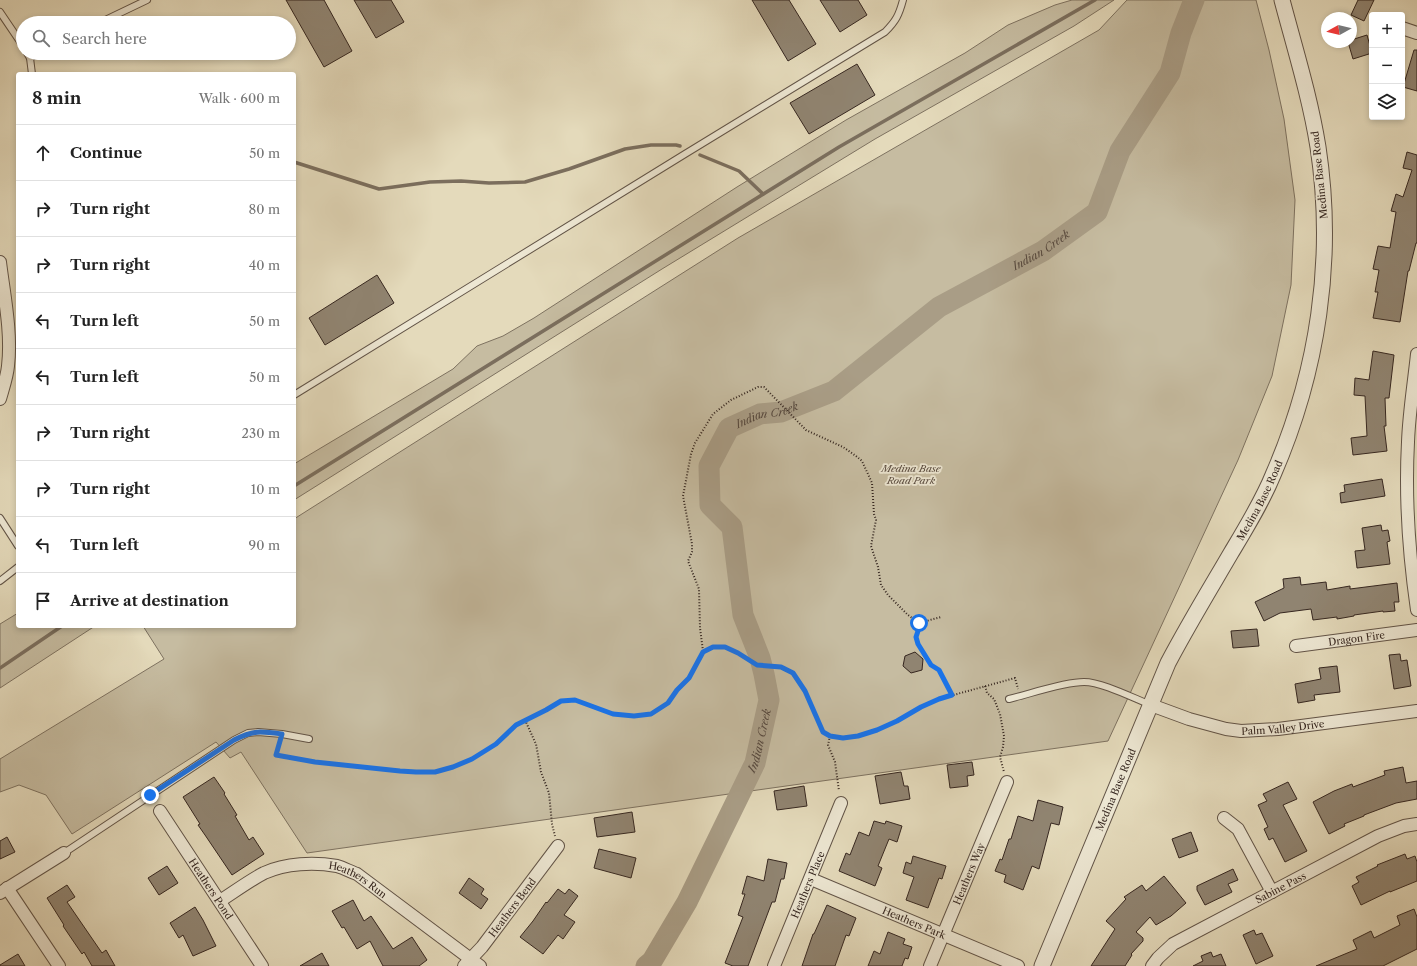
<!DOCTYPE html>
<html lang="en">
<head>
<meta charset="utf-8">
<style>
	:root { --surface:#fff; --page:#f6f6f6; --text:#222; --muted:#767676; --line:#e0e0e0 }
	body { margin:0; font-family:"Libre Caslon Text",serif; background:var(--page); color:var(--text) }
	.controls { position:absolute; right:12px; top:12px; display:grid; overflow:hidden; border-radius:4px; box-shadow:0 2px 6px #0003 }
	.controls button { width:36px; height:36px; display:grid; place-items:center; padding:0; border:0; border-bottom:1px solid var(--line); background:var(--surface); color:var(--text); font:20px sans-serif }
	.compass { position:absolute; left:1321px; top:12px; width:36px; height:36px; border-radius:50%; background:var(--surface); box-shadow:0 2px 6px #0003; rotate:262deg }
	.stop { position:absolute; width:12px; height:12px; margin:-9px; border:3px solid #1a73e8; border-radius:50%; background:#fff }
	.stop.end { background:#1a73e8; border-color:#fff; box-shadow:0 1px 4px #0008 }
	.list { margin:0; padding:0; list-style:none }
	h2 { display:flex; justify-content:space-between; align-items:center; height:52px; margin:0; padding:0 16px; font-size:17px }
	h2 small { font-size:13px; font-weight:400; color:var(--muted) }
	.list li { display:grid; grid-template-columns:26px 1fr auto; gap:12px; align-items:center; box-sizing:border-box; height:56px; padding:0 16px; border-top:1px solid var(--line) }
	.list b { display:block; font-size:15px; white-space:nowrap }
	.list em { font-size:13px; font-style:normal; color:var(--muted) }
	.icon { flex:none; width:22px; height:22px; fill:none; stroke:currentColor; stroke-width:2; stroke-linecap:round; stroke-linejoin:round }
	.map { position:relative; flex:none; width:1417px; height:966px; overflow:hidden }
	.search { position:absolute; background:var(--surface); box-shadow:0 2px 6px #0003; left:16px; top:16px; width:280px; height:44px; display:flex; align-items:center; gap:10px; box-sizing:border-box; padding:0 14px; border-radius:22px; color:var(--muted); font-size:15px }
	.panel { position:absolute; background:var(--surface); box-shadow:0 2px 6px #0003; left:16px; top:72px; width:280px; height:556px; border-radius:4px }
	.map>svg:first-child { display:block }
	.green { fill:#c6bca1; stroke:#7e7260 }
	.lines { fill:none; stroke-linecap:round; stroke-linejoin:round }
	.stream { stroke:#7b6e5d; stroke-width:3.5 }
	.river { stroke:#a99d86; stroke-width:21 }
	.building { fill:#908471; stroke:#362720 }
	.service-casing { stroke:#625447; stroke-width:8 }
	.minor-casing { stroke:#625447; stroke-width:14 }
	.tertiary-casing { stroke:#625447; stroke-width:17 }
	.path { stroke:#362720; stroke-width:2; stroke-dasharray:1 2; stroke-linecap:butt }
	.service { stroke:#ede7d3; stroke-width:6 }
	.minor { stroke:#ede7d3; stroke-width:12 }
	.tertiary { stroke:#ede7d3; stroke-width:15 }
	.route { stroke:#1a73e8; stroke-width:5 }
	.labels { text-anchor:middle; stroke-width:3.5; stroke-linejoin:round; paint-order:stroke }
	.street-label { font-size:10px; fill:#362720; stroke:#ede7d3 }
	.park-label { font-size:10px; font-style:italic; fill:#5a4c40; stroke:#ede7d3 }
	.water-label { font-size:11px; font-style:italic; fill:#584a3f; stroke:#ede7d3 }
</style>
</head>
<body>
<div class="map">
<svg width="1417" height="966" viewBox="0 0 1417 966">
	<rect width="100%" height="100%" fill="#e4dabb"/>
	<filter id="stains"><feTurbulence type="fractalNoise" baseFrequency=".005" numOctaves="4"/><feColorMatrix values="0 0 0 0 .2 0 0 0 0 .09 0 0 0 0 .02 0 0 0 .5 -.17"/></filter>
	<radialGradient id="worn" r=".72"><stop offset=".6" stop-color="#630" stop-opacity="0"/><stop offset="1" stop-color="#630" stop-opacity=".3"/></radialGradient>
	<!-- green -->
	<g class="green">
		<path d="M1072,0h42l-40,26 -199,113 -213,130 -368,231v-36l159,-95 24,-23 26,-10 31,-18 203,-131 109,-67 119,-67 43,-28 47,-20z"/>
		<path d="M1127,0h129l13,50 15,69 11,81 -4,85 -19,91 -34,84 -130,281 -801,112 -66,-101 -11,6 -14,-16 -144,92 -26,-39 -27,-10 -19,7v-33l164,-100 -21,-33h151v-107l444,-281 361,-208z"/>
		<path d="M18,613v13h77l-95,62v-64z"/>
	</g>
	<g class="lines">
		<!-- stream -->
		<g class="stream">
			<path d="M700,155l39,16 24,23"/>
			<path d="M294,162l85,27 51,-7 31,-1 28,2 36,-1 44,-13 56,-20 26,-4h25l4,1"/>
			<path d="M294,486l545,-339 256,-147"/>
			<path d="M0,668l62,-42"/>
		</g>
		<!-- river -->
		<path class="river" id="s1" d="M646,966l6,-5 35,-59 68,-139 14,-63 -5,-26 -4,-16 -17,-43 -11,-88 -22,-22 -1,-39 20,-38 31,-14 21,-2 53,-21 105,-84 104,-56 54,-39 23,-61 50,-78 11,-40 13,-33"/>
	</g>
	<!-- building -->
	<g class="building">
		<path d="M286,0h38l28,51 -28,16z"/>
		<path d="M354,0h37l13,22 -28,16z"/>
		<path d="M752,0h37l27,44 -28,17z"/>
		<path d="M820,0h38l9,15 -27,17z"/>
		<path d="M1358,0h16l-10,21 -13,-6z"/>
		<path d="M1367,35l5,18 -19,6 -5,-17h3v-2z"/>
		<path d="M1414,50h3v41l-14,-4z"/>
		<path d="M857,64l18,31 -66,39 -19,-31z"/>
		<path d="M1407,152l10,3v88h-1l-7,28h-1l-8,51 -27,-4 5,-26h-3l4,-22 -6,-1 5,-23 12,2 6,-36 -5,-1 5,-17 7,3 9,-27 -9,-2z"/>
		<path d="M377,275l17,28 -69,42 -16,-27z"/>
		<path d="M1373,351l21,4 -5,43h-4l1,28h-2l3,25 -34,4 -2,-17 16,-2 -2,-40 -11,-1 1,-17 14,2z"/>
		<path d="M1382,479l3,17 -44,7 -1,-10 5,-1 -1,-7z"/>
		<path d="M1381,525l1,6 6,-1 2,11 -3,1 3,22 -33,4 -2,-17 10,-1 -3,-22z"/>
		<path d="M1300,577l1,8 25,-3 1,8 23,-4v3l47,-6 2,19h-5l1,9 -12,1v-1l-29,4v1l-17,3v-2l-24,3 -2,-11 -31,4 -16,8 -9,-19 29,-14 -1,-9z"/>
		<path d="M1257,629l2,17 -26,2 -2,-17z"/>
		<path d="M915,652l8,7 -1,11 -11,3 -8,-7 2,-10z"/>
		<path d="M1400,654l1,7 6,-1 4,26 -17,3 -5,-34z"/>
		<path d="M1337,666l3,26 -26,3 1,5 -17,3 -3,-19 26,-5 -2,-11z"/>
		<path d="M972,762l2,13 -7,1 1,10 -18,2 -3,-23z"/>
		<path d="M1403,767l3,16 11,-2v18l-21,4 -32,12v1l-20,8 1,2 -16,8 -16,-32 21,-11 18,-7 1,3 32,-12 -1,-4z"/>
		<path d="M901,772l3,14h4l2,13 -30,5 -5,-28z"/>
		<path d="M214,777l11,16 -1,1 13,21 -2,1 14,24 4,-3 11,17 -32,21 -27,-40 -7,-10 2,-1 -17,-27z"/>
		<path d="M1288,782l9,17 -14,6 24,46 -22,11 -12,-24 -4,2 -5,-11 4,-2 -10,-22 9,-4 -4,-7z"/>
		<path d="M804,786l3,20 -30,4 -3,-19z"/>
		<path d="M1038,800l25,7 -4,18 -8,-2 -12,46 -7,-3 -9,24 -19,-8 2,-7 -11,-4 5,-12 2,1 7,-21h2l7,-23 15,5z"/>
		<path d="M632,812l3,20 -38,5 -3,-19z"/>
		<path d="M874,821l11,3 1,-3 16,5 -5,16 -8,-3 -11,27 4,2 -7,18 -36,-15 7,-18 4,2 9,-23 10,4z"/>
		<path d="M1191,832l7,19 -19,7 -7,-19z"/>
		<path d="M7,837l8,15 -15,7v-18z"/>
		<path d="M599,849l37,9 -5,20 -37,-10z"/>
		<path d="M1405,854l2,5 8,-3 2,6v19l-27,11v-1l-29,14 -9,-19 7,-4 -3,-5 22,-11 -1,-1z"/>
		<path d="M913,856l33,10 -4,13 -3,-1 -11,30 -22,-8 8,-23 -11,-4 3,-11 5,2z"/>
		<path d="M768,859l19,4 -3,16h-3l-6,23h-3l-24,64h-15l-8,-3 18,-46 -5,-2 7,-21h-3l5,-18 17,5z"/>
		<path d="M167,866l11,17 -19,12 -11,-17z"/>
		<path d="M1233,869l5,11 -10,4 4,8 -27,13 -8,-15v-4z"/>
		<path d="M1164,876l22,27 -15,13 -15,9 -6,-8 -14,15 7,6v3l-12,13 1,1 -7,11h-34l24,-37 -9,-8 20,-22 -2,-2 18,-12 4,6z"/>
		<path d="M469,878l15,11 -3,5 7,5 -7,10 -22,-16z"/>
		<path d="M67,885l8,12 -8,5 35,51 4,-3 9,16h-23l-8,-14 -2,2 -19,-28 1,-1 -17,-27z"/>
		<path d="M558,889l7,5 4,-5 9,7 -14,19 11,7 -12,17 -5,-4 -15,19 -23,-17 13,-16 13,-19 1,1z"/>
		<path d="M353,900l11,21 7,-5 22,33 19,-12 15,23 -8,6h-36l-13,-25 -13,8 -13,-22 -2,1 -10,-17z"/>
		<path d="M827,905l29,13 -7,18 -3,-1 -11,31h-33l11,-32h1z"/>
		<path d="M195,907l8,13 13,26 -23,10 -10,-21 -4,3 -9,-15z"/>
		<path d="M1414,909l3,8v32l-34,17h-67l41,-17 -4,-9 18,-9 3,7 26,-13 -3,-9z"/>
		<path d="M1254,930l2,5 6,-2 11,23 -17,8 -13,-29z"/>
		<path d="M888,932l17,7 -2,5 9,3 -4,12 -3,-1 -3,8h-34l6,-15 6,3z"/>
		<path d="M1211,952l2,5 8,-3 5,12h-33l10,-5 -2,-5z"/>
		<path d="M322,953l7,13h-29z"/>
		<path d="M18,954l7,12h-25v-1z"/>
	</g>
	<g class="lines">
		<defs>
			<g id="service">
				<path d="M0,12l23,34"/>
				<path d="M99,23l48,-23"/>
				<path d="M27,53l3,5 2,16"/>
				<path d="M30,58l8,-5"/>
				<path d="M294,395l391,-241 200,-122c11,-11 14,-17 18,-32"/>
				<path d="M0,518l18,28"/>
				<path d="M0,581l18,-14"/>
				<path d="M1009,699c21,-5 54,-17 75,-17 18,0 49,16 67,23"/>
				<path d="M64,853l170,-113 14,-7 10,-1 24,2 27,5"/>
			</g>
			<g id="minor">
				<path d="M1402,28l15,5"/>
				<path d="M0,262c4,33 12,71 8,104 -1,11 -5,22 -8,33"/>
				<path d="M1417,354c-3,29 -8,59 -9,88 -3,56 1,113 9,168"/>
				<path id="s2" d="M1296,646l121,-16"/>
				<path id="s3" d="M1151,705l38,14 37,10 15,2 37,-2 139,-18"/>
				<path id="s4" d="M160,811l102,155"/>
				<path d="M1224,818l14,11 34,63"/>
				<path id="s5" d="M811,879l207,87"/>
				<path d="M7,888l52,78"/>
				<path d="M0,893l64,-40"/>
				<path id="s6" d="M220,901c14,-9 29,-20 44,-28 22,-10 50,-11 73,-7 7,2 14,6 20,8l123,92"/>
				<path id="s7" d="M464,966l18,-19 76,-101"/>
				<path id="s8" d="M774,966l67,-163"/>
				<path id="s9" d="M930,966l77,-184"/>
				<path id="s10" d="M1152,966l6,-8 15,-14 205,-108 26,-10 13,-2"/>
			</g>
			<g id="tertiary">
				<path id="s11" d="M1042,966l126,-303c20,-38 42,-74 63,-110 15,-25 31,-51 42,-78 45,-103 62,-216 45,-328 -8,-50 -23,-98 -36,-147"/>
			</g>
		</defs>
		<!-- service casing -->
		<use href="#service" class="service-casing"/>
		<!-- minor casing -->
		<use href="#minor" class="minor-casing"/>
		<!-- tertiary casing -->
		<use href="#tertiary" class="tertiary-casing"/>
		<!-- path -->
		<g class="path">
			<path d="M919,623l22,-6"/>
			<path d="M703,651l-3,-23 -1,-39 -11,-28 4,-9v-8l-9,-48 8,-42 4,-11 18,-29 18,-14 27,-13h6l42,43 37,17 13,9 6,5 10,22 2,31 2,6 -5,26 7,21 3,18 7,10 20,20 11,8v5l-3,9 2,7 13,21 8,6 13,24"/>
			<path d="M985,686l2,7 7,6 6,15 4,22 -1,11 -3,10 4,15"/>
			<path d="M525,720l11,24 5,28 8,21 3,31 3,12"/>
			<path d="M830,736l-2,9 7,17 4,29"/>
			<path d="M280,741l-4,14 39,7 86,9 15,1h19l18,-5 19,-8 24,-15 20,-19 30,-15 15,-9 14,-1 38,14 21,2 17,-2 16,-11 10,-13 12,-12 14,-27 10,-4h12l13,6 19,12 24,2 12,6 12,18 18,40 7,5 13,3 15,-3 19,-6 20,-9 24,-14 18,-8 76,-21 3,11"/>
		</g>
		<!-- service -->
		<use href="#service" class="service"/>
		<!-- minor -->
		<use href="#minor" class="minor"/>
		<!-- tertiary -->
		<use href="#tertiary" class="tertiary"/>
	</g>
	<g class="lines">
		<!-- route -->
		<path class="route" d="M150,795l84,-55c20,-10 26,-9 48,-6l-6,21 39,7 85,9 16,1h19l18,-5 19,-8 24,-15 20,-19 30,-15 15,-9 14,-1 38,14 21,2 17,-2 17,-11 9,-13 12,-12 14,-26 10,-5h12l13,6 19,12 24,2 12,6 12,18 18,41 7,4 13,2 15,-2 19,-6 20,-9 24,-14 18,-8 13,-4 -13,-25 -8,-5 -13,-21 -2,-7 3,-9v-5"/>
	</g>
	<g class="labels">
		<!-- street labels -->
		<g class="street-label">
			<text transform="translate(1319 175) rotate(-96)" y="4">Medina Base Road</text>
			<text dy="4" stroke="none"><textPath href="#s11" startOffset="515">Medina Base Road</textPath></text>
			<text dy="4" stroke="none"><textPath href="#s2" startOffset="61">Dragon Fire</textPath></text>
			<text dy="4" stroke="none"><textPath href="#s3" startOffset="136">Palm Valley Drive</textPath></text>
			<text dy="4" stroke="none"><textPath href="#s11" startOffset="191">Medina Base Road</textPath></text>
			<text dy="4" stroke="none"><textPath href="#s9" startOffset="100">Heathers Way</textPath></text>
			<text dy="4" stroke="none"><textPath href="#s6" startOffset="151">Heathers Run</textPath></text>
			<text dy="4" stroke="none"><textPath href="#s8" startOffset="88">Heathers Place</textPath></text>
			<text dy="4" stroke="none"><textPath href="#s4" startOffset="93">Heathers Pond</textPath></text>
			<text dy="4" stroke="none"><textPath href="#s10" startOffset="152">Sabine Pass</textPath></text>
			<text dy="4" stroke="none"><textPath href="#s7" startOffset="76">Heathers Bend</textPath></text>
			<text dy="4" stroke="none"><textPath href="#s5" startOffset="112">Heathers Park</textPath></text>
		</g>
		<!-- park labels -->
		<g class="park-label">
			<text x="911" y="472">Medina Base<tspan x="911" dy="12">Road Park</tspan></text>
		</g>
		<!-- water labels -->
		<g class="water-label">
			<text dy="4" stroke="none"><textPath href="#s1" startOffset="950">Indian Creek</textPath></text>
			<text dy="4" stroke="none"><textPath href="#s1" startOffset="627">Indian Creek</textPath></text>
			<text dy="4" stroke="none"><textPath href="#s1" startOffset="254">Indian Creek</textPath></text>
		</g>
	</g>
	<rect width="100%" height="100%" filter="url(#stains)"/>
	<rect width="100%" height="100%" fill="url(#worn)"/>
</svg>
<div class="controls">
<button>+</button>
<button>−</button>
<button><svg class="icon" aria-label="layers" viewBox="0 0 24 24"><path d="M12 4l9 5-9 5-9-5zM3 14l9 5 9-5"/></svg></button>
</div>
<svg class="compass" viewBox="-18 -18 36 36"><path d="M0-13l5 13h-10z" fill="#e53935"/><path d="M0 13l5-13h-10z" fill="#767676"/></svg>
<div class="stop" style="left:919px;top:623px"></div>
<div class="stop end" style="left:150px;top:795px"></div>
<div class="search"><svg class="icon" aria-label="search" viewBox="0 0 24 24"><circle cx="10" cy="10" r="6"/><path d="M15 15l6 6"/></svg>Search here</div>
<section class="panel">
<h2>8 min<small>Walk · 600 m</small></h2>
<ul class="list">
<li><svg class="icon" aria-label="ahead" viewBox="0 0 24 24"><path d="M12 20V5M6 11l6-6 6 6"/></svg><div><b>Continue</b></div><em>50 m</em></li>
<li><svg class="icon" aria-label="right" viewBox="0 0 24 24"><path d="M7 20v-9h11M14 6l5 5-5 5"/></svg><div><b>Turn right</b></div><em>80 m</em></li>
<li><svg class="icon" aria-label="right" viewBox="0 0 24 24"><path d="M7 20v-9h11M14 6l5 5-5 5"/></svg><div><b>Turn right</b></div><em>40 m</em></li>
<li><svg class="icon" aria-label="left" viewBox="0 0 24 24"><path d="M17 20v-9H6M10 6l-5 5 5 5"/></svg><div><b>Turn left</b></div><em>50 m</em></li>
<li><svg class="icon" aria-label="left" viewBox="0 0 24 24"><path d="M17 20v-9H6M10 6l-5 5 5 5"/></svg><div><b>Turn left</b></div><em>50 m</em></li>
<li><svg class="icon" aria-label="right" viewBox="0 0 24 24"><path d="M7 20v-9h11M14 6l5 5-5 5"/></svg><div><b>Turn right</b></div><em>230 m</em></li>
<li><svg class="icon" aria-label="right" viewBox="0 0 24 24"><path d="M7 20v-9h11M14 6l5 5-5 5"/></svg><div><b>Turn right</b></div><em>10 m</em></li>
<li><svg class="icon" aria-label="left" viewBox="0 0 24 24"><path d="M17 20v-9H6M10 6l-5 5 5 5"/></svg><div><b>Turn left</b></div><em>90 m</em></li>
<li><svg class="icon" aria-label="arrive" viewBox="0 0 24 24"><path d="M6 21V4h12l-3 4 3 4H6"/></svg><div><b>Arrive at destination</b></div></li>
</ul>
</section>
</div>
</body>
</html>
